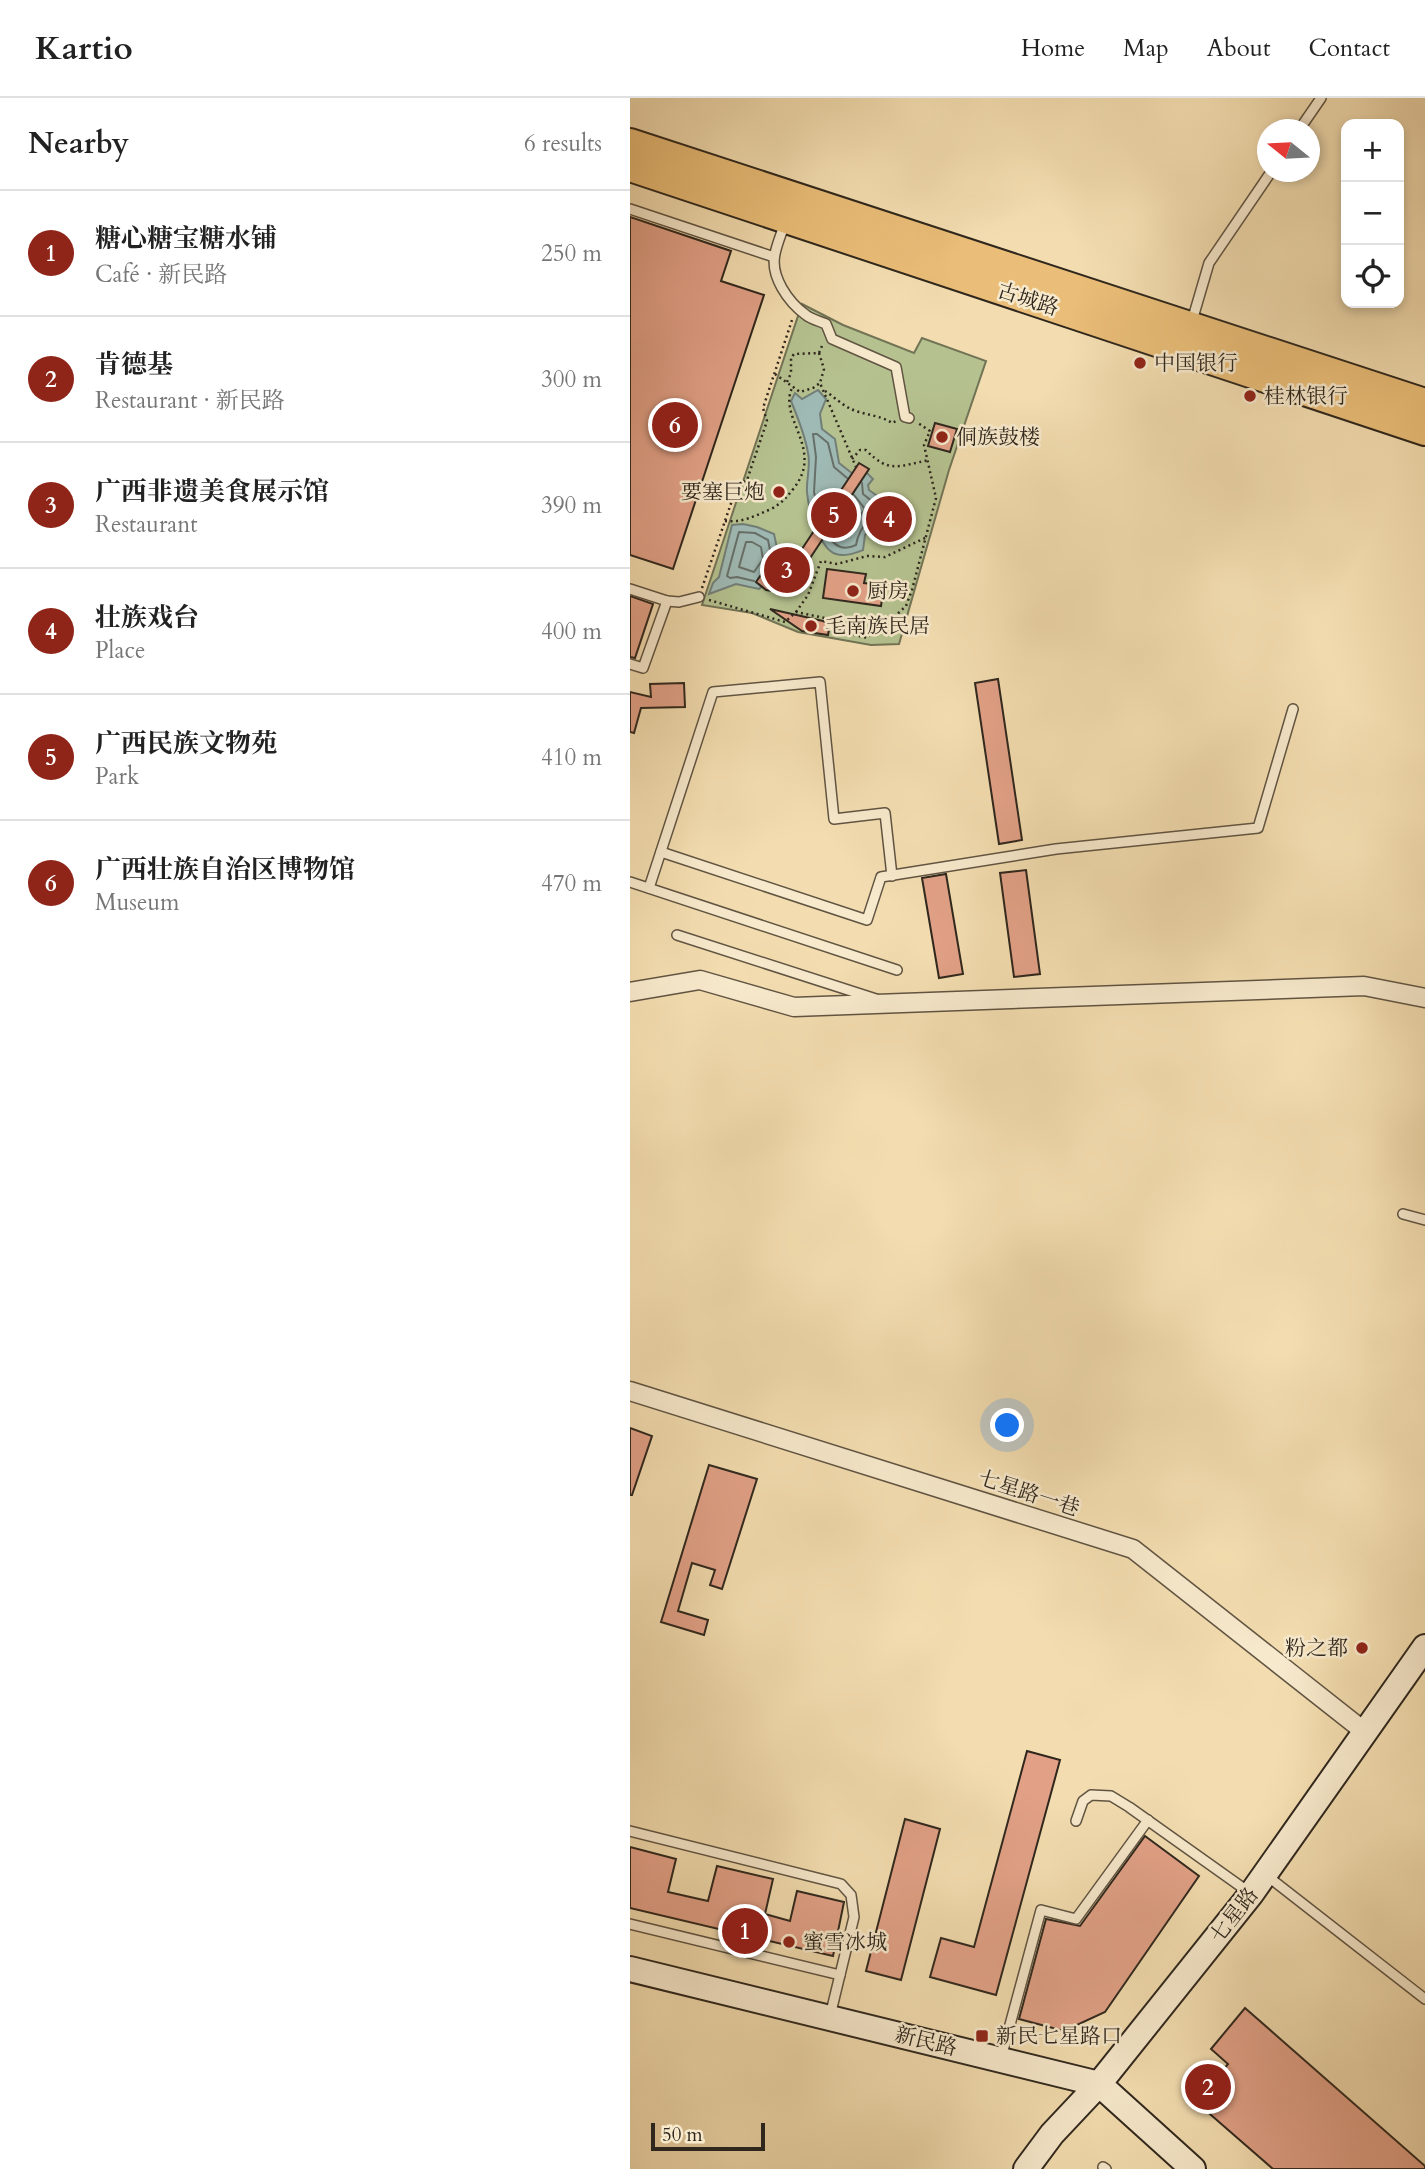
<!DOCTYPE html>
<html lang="en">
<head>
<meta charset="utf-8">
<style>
	:root { --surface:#fff; --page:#f2f2f2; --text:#222; --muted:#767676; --line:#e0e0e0; --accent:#8f2418 }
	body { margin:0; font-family:Cardo,"Noto Serif SC",serif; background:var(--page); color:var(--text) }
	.controls { position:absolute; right:21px; top:21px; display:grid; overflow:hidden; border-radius:14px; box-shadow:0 4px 10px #0003 }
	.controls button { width:63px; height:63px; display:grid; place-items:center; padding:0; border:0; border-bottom:2px solid var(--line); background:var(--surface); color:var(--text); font:35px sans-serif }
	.compass { position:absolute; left:627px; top:21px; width:63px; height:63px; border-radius:50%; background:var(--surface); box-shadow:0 4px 10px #0003; rotate:288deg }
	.scale { position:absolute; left:21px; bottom:18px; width:114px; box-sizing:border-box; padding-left:7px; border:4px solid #2f271d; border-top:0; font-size:19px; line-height:24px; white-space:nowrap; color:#2f271d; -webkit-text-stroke:5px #f7e9cc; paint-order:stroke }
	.you { position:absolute; left:378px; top:1328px; width:24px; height:24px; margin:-18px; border:5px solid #fff; border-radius:50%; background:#1a73e8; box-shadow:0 0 0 10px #1a73e833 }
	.badge { display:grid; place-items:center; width:46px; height:46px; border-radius:50%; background:var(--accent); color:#fff; font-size:23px; font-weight:700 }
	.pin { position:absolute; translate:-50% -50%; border:4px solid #fff; box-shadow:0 2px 7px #0006 }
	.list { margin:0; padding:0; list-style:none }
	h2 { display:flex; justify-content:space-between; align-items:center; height:91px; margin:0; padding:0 28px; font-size:30px }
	h2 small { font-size:23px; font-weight:400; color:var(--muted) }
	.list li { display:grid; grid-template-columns:46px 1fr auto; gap:21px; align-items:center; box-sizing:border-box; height:126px; padding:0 28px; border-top:2px solid var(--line) }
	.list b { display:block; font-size:26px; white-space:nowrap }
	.list p { margin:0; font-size:23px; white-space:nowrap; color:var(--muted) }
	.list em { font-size:23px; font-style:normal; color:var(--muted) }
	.icon { flex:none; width:38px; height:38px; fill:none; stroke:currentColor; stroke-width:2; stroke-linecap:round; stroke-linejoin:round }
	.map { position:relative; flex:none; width:795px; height:2071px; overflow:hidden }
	header { display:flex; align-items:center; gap:42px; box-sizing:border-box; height:98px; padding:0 35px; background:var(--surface); border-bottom:2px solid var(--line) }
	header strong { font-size:33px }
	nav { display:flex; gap:38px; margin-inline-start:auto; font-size:24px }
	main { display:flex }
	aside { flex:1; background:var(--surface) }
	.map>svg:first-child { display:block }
	.green { fill:#b5c290; stroke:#727456; stroke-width:2 }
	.water { fill:#9fbab5; stroke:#727f78; stroke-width:2 }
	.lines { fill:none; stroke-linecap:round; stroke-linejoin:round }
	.shore { stroke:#677069; stroke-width:2 }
	.building { fill:#e2a187; stroke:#2f271d; stroke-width:2 }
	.service-casing { stroke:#605442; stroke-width:12 }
	.minor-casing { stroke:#605442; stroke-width:21 }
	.secondary-casing { stroke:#2f271d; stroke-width:28 }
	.primary-casing { stroke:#2f271d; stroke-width:32 }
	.path { stroke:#2f271d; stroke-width:2.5; stroke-dasharray:2 3.5; stroke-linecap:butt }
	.service { stroke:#f7e9cc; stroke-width:9 }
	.minor { stroke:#f7e9cc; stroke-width:18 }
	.secondary { stroke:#f7e9cc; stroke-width:24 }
	.primary { stroke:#eabe78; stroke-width:28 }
	.poi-dot { fill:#8f2418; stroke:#f7e9cc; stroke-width:2.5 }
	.labels { text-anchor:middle; stroke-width:5; stroke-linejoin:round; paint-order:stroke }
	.street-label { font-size:21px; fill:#2f271d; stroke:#f7e9cc }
	.poi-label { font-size:21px; fill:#2f271d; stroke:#f7e9cc; text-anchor:start }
</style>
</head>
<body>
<header>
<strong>Kartio</strong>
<nav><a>Home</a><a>Map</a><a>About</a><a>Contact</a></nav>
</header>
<main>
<aside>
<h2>Nearby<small>6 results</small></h2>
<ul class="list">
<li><span class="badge">1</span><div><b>糖心糖宝糖水铺</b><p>Café · 新民路</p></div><em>250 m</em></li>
<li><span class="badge">2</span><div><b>肯德基</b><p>Restaurant · 新民路</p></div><em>300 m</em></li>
<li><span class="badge">3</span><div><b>广西非遗美食展示馆</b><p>Restaurant</p></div><em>390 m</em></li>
<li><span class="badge">4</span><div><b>壮族戏台</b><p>Place</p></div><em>400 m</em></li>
<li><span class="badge">5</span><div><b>广西民族文物苑</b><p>Park</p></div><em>410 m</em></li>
<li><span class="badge">6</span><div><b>广西壮族自治区博物馆</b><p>Museum</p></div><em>470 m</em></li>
</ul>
</aside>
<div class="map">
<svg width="795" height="2071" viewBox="0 0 795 2071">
	<rect width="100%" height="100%" fill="#f3ddb0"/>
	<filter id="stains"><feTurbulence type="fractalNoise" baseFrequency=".00286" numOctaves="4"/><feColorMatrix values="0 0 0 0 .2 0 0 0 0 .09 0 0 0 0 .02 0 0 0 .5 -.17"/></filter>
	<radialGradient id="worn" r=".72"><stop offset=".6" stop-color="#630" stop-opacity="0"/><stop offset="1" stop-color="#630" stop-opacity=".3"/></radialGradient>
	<!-- green -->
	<path class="green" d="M172,206l41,21 71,28 8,-15 64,23 -37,109 -50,174 -28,1 -73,-13 -46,-19 -50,-8z"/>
	<!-- water -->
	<g class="water">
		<path d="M188,292l8,9 -6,15 2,15 13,10 4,24 14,11 14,-1 6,6 -5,6 1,5 11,8 3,13 -9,15 -9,9 -2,15c-8,3 -18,7 -27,4 -16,-4 -28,-47 -29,-62 -1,-13 4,-26 1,-39 -3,-18 -10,-35 -17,-52l4,-8 7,6z"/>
		<path d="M113,426l14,3 17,7 6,28 -12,19 -9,8 -23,-5 -27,10 4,-11 6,-6 13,-52z"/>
	</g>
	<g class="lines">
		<!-- shore -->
		<g class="shore">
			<path d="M190,420l-6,-26 2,-35 -3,-23h4l11,9 6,24 13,11"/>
			<path d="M204,428l6,12 8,-1 4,-11 13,-17 -11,-14"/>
			<path d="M198,436c6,13 15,17 28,11 3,-18 12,-21 19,-36l-2,-7 -10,-8 -1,-11"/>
			<path d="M116,444h6l9,5 2,12 -9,13 -15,-5z"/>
			<path d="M124,483l-17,-4 -7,1 -3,-2 12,-44 16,1 13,7 4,20 -5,9"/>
		</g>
	</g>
	<!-- building -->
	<g class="building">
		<path d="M0,119l101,34 -10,30 43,14 -91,274 -43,-14z"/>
		<path d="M305,325l22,6 -7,23 -22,-6z"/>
		<path d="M229,365l10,6 -82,124 -21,-3 -10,-8 9,-13 8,6 9,-13 8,5z"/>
		<path d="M261,410l11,8 -10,17 -16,-10 8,-12 4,3z"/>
		<path d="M197,471l39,5 -2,9 20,2 -3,21 -58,-8z"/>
		<path d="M0,498l23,8 -18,54 -5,-1z"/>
		<path d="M140,511l53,12 7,3 -2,11 -26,-4z"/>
		<path d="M368,581l24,161 -23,4 -24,-161z"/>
		<path d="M54,585l1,24 -44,1 -7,25 -4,-1v-40l21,5 -1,-13z"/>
		<path d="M396,772l14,104 -26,3 -14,-104z"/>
		<path d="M316,776l17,100 -24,4 -17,-100z"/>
		<path d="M0,1330l22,8 -20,59h-2z"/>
		<path d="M79,1367l48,14 -35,110 -12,-4 5,-15 -23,-7 -14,48 30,9 -4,15 -43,-13z"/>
		<path d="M397,1653l33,9 -64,235 -66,-18 11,-39 33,9z"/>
		<path d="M275,1721l35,10 -39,151 -35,-9z"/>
		<path d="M515,1738l54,40 -94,136 -41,19 -45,-12 27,-100 34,7z"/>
		<path d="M0,1749l46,12 -8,33 40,9 9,-35 56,13 -8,35 25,7 7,-30 47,11 -11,54 -203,-48z"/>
		<path d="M615,1910l180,158v3h-152l-77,-67 32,-38 -17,-15z"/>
	</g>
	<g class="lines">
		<defs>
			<g id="service">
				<path d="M669,32l22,-32"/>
				<path d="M0,111l144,48"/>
				<path d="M155,124c-3,11 -8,21 -10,32 -5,22 13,48 31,61 5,4 13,6 20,9l6,15 64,28 9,50 4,1"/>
				<path d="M562,223l17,-58 62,-91"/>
				<path d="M0,491l37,12 -24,67 -13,-4"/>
				<path d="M37,503l12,1 20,-5"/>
				<path d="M31,754l206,68 14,-43 175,-28 202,-21 35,-119"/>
				<path d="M0,784l267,88"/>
				<path d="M19,790l64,-196 107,-10 14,137 51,-6 7,63"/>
				<path d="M47,837l199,64"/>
				<path d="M773,1116l22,6"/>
				<path d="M446,1723l7,-20 8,-6 20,1 18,11 121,86"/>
				<path d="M0,1733l211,53 10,11 3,22 -24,99"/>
				<path d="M636,1777l159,124"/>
				<path d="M0,1826l210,51"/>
				<path d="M371,1960l40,-148 35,9 72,-99"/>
				<path d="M473,2069l3,2"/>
			</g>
			<g id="minor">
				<path d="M0,894l70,-12 94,27 570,-21 61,12"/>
				<path d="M0,1293l503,158 232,183"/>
			</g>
			<g id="secondary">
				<path d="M0,1871l469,115 94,85"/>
				<path d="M396,2071l26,-35 47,-50 152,-190 174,-247"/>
			</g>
			<g id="primary">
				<path d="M0,45l795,260"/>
				<path d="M0,69l795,264"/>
			</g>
		</defs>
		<!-- service casing -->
		<use href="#service" class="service-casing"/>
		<!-- minor casing -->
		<use href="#minor" class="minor-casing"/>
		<!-- secondary casing -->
		<use href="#secondary" class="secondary-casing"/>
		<!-- primary casing -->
		<use href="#primary" class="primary-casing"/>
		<!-- path -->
		<g class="path">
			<path d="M189,255l5,16 -4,14"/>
			<path d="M145,276l25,18 13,-4 7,-5 36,84"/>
			<path d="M157,284l4,-9v-15l3,-4 25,-1 3,-7"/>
			<path d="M195,293c8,5 16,13 24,17 13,7 32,7 43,15l4,-2"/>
			<path d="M222,361l8,-9h6c23,24 33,16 63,10"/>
			<path d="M95,423c17,2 30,-5 46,-12 10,-5 16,-12 23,-21 31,-40 -18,-71 -1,-102"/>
			<path d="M72,490l35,-102 10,-6 20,-59 -4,-13 29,-88"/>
			<path d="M79,502l76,22 11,-10 38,8 7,12 27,6 2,-6 23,-14 13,-12 6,-16 24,-92 -12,-53 6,-14 -12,-8"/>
			<path d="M166,514l12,-17 13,-34 16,3 30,-8 18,1 42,-20"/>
		</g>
		<!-- service -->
		<use href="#service" class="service"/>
		<!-- minor -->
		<use href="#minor" class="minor"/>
		<!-- secondary -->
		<use href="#secondary" class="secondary"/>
		<!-- primary -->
		<use href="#primary" class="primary"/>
	</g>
	<!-- markers -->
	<g class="poi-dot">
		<circle cx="510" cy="265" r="7"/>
		<circle cx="620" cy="298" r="7"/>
		<circle cx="312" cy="339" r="7"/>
		<circle cx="149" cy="394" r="7"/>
		<circle cx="223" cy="493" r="7"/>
		<circle cx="181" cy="528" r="7"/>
		<circle cx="732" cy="1550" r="7"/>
		<circle cx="159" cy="1844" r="7"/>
		<rect x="345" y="1931" width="14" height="14" rx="3.5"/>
	</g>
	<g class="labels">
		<!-- street labels -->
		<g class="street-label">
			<text transform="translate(398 201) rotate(18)" y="7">古城路</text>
			<text transform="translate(399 1395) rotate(18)" y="7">七星路一巷</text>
			<text transform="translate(604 1817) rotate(-52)" y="7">七星路</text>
			<text transform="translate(296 1943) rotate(14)" y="7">新民路</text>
		</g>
		<!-- poi labels -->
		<g class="poi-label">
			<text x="524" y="272">中国银行</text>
			<text x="634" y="305">桂林银行</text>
			<text x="326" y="346">侗族鼓楼</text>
			<text x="135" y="401" text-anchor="end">要塞巨炮</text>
			<text x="237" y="500">厨房</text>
			<text x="195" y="535">毛南族民居</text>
			<text x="718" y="1557" text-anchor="end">粉之都</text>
			<text x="173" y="1851">蜜雪冰城</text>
			<text x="366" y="1945">新民七星路口</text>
		</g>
	</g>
	<rect width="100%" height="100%" filter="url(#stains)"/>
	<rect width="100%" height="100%" fill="url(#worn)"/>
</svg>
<div class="controls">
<button>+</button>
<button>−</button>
<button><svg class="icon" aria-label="locate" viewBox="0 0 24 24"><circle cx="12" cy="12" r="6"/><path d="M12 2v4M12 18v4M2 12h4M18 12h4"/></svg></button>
</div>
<svg class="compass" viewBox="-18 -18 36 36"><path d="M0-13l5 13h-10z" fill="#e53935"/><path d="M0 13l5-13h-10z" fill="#767676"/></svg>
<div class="scale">50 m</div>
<div class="you"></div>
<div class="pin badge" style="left:115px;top:1833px">1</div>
<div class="pin badge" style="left:578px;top:1989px">2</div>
<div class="pin badge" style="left:157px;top:472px">3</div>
<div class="pin badge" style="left:259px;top:421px">4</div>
<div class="pin badge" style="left:204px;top:417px">5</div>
<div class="pin badge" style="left:45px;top:327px">6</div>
</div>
</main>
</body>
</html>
